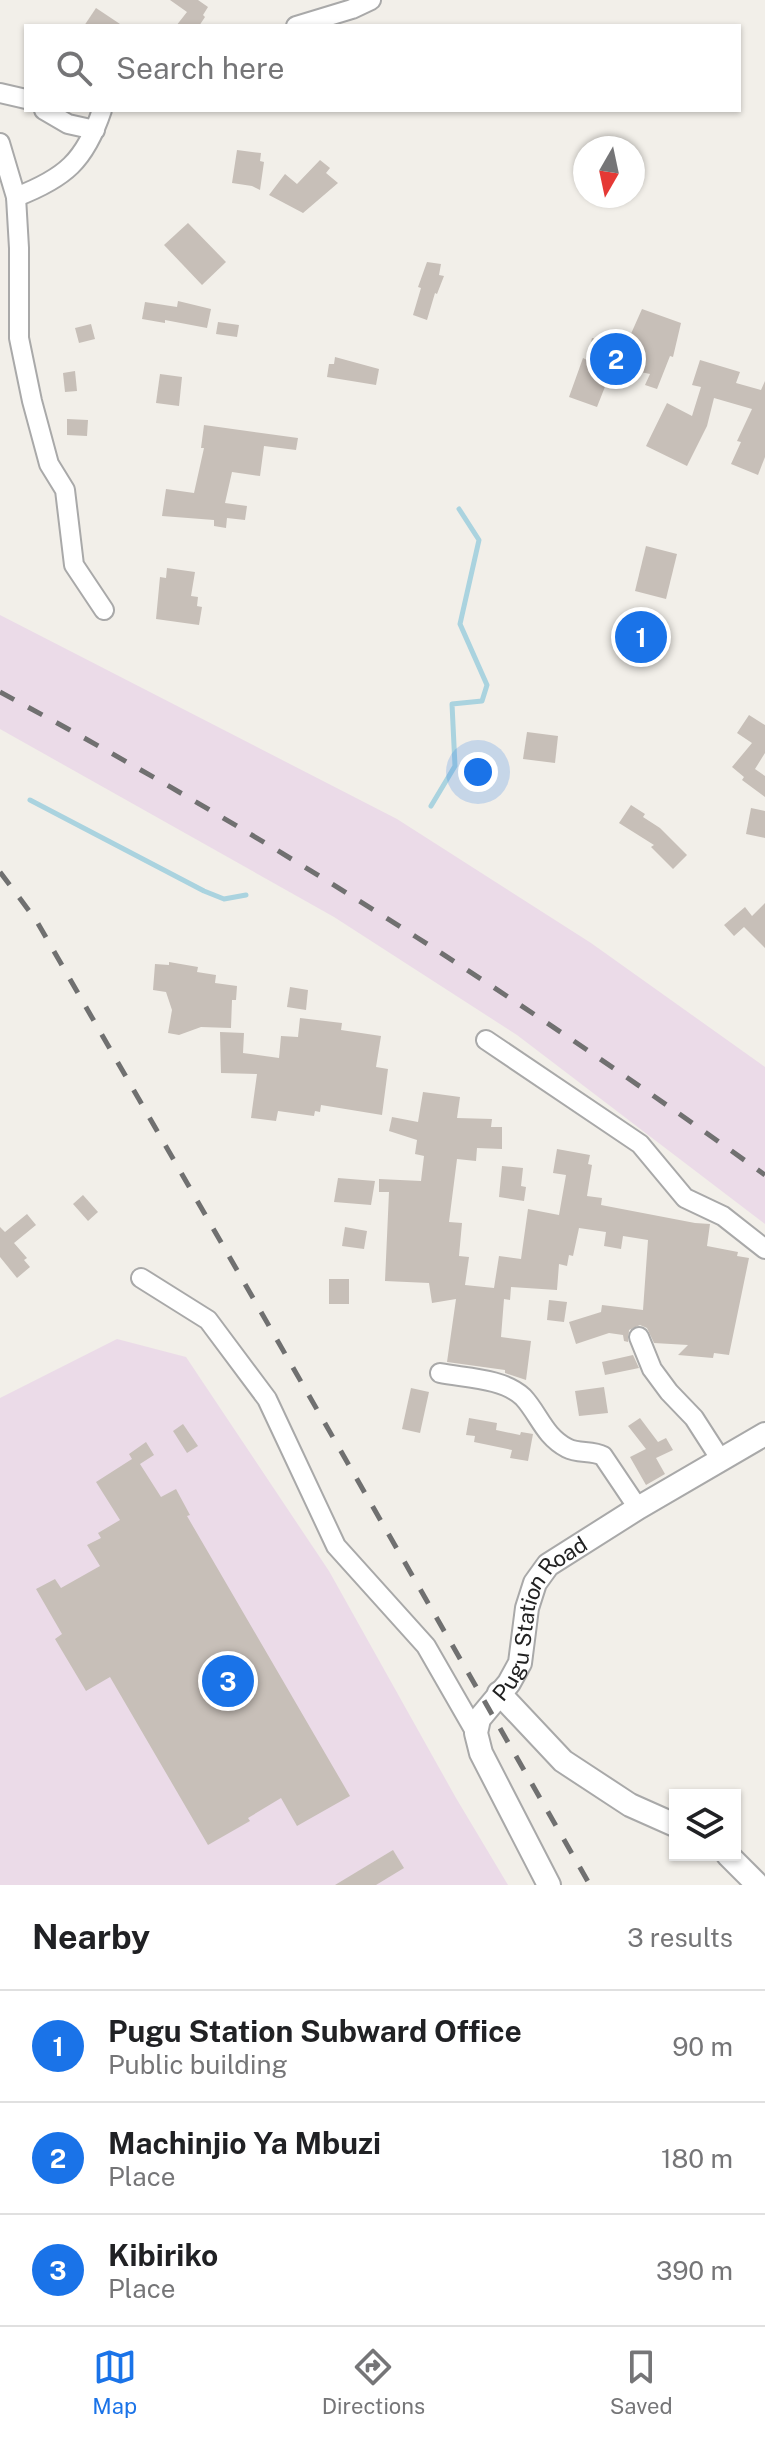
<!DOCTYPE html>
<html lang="en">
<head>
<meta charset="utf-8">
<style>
	:root { --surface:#fff; --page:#f6f6f6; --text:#202124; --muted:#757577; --line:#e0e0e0; --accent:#1a73e8 }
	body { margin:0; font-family:"Public Sans",sans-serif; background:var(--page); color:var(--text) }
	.controls { position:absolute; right:24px; bottom:24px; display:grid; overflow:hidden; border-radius:0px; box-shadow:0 2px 6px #0004 }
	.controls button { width:72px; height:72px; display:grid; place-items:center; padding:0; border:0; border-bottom:2px solid var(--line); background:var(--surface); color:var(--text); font:40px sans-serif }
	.compass { position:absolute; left:573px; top:136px; width:72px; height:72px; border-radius:50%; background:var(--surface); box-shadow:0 2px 6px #0004; rotate:189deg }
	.you { position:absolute; left:478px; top:772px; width:28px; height:28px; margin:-20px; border:6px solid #fff; border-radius:50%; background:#1a73e8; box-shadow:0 0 0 12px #1a73e833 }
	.badge { display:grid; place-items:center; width:52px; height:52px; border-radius:50%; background:var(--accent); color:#fff; font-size:26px; font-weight:700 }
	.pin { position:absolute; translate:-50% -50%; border:4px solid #fff; box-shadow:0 2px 8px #0006 }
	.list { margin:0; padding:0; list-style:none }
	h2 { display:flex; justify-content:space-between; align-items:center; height:104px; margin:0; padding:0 32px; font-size:34px }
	h2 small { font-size:26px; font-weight:400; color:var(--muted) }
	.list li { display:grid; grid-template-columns:52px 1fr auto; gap:24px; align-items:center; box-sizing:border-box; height:112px; padding:0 32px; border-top:2px solid var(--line) }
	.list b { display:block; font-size:30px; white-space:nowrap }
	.list p { margin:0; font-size:26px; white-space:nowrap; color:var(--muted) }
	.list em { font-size:26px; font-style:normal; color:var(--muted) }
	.icon { flex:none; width:44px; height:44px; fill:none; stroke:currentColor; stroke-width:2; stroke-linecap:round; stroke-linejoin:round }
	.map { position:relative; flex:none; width:765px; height:1885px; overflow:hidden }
	.search { position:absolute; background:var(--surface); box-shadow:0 2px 6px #0004; left:24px; right:24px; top:24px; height:88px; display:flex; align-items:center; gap:20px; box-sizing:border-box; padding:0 28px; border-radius:0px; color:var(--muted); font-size:30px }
	.sheet { height:440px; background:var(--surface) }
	nav { display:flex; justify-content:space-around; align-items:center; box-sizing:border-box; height:112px; border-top:2px solid var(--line); background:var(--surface); font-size:22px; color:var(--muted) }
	nav a { display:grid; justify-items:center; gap:4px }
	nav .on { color:var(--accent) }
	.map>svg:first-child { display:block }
	.industrial { fill:#ebdbe8 }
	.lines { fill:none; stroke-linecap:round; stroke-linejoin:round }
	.stream { stroke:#aad3df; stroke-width:5 }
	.building { fill:#c7bfb8 }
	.minor-casing { stroke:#a9a9a9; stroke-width:22 }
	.tertiary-casing { stroke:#a9a9a9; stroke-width:26 }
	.minor { stroke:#fff; stroke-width:18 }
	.tertiary { stroke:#fff; stroke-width:22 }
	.rail { stroke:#707070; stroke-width:5; stroke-dasharray:16 16; stroke-linecap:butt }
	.labels { text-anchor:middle; stroke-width:6; stroke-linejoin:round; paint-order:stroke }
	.street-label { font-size:22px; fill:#222; stroke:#fff }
</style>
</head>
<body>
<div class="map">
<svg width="765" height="1885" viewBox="0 0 765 1885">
	<rect width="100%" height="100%" fill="#f2efe9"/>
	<!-- industrial -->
	<g class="industrial">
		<path d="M0,615l397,204 194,124 174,124v157l-248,-189 -183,-118 -334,-188z"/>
		<path d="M117,1339l69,18 143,214 127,227 52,87h-508v-487z"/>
	</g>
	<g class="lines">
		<!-- stream -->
		<g class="stream">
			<path d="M30,800l174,91 20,8 22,-4"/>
			<path d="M431,806l24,-40 -3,-62 30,-3 5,-16 -27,-61 19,-84 -20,-31"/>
		</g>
	</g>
	<!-- building -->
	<g class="building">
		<path d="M170,0h28l10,7 -5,8 2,2 -6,9h-23l11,-14z"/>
		<path d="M96,8l27,18h-39z"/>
		<path d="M237,150l24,3 -1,8 4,1 -4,28 -8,-4 -20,-3z"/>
		<path d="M320,160l10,8 -4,5 12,10 -35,30 -34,-18 16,-21 12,10z"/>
		<path d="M188,223l38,39 -24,23 -38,-40z"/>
		<path d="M427,262l14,2 -2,11 5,1 -7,18 -2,-1 -8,27 -14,-5 8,-27 -3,-1z"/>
		<path d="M178,301l33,8 -4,19 -42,-8v3l-23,-4 3,-17 32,5z"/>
		<path d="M642,309l39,14 -8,34 -3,-1 -13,33 -12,-4 5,-11 -28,-6 -2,8 -10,-2 -13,33 -28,-10 14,-39 4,2 5,-22 34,7z"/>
		<path d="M218,322l21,3 -2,12 -21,-3z"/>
		<path d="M91,324l4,15 -16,4 -4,-15z"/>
		<path d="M335,357l44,12 -3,16 -49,-8 2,-13h5z"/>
		<path d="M700,360l40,12 -4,11 25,7 4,-9v76l-7,18 -27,-11 10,-22 -4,-1 15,-32 -38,-11 -7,28 -20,40 -41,-20 21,-43 25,13 9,-29 -9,-2z"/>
		<path d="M75,371l2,20 -12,1 -2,-19z"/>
		<path d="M160,374l22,3 -3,29 -23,-3z"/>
		<path d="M67,419l21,1 -1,16 -20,-1z"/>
		<path d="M204,425l94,13 -2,12 -32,-4 -4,30 -28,-4 -7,31 22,3 -2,14 -18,-2 -1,10 -12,-2v-6l-52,-4 4,-27 28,4 10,-45h-3z"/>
		<path d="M646,546l31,8 -11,45 -31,-8z"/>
		<path d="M167,568l28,4 -4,24 7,1 -1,9 5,1 -3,18 -43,-6 4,-42 6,1z"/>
		<path d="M634,629l17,3 -3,12 -17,-3z"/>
		<path d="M749,715l16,10v28l-10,16 10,7v21l-23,-17 2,-3 -12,-10 20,-24 -15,-10z"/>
		<path d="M527,732l31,4 -3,27 -32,-4z"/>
		<path d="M631,805l14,9 -2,3 17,11 27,27 -14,14 -22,-22 3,-2 -35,-22z"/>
		<path d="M751,808l14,3v27l-19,-4z"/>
		<path d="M765,903v45l-21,-21 -10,9 -10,-11 21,-18 7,9z"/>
		<path d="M169,962l29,5 -1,5 19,3 -1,8 22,3 -1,14h-4l-1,28 -30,-1 -22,8 -11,-2 4,-23 -6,-18 -13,-2 2,-26 14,1z"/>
		<path d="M290,987l18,3 -2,20 -19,-3z"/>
		<path d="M300,1018l42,5 -1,7 40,6 -5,31 12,2 -6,46 -61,-10 -1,7 -5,-1 -1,5 -36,-5 -2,10 -25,-3 6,-44 -36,-1 -1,-41 24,1 -1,20 36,5 2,-22 17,1z"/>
		<path d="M423,1092l37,5 -3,21 35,1 -1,8h11v22l-25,-1 -1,13 -19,-2 -8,63 13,1 -3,33 10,1 -4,28 29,3 5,-32 22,3 7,-50 31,6 7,-40 -13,-2 4,-24 33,6 -2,9 4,1 -5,31 15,2 -1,7 94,18 15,1 -3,22 31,6 -1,4 12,2 -20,97 -15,-2 -1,5 -35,-3 10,-10 -34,-2 -7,-15 -7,-3 -11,5 -1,12 -4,-1 -1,-6 -14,-2 -33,11 -7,-22 32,-10 1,-7 41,5 5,-70 -25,-4 -2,13 -17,-3 2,-14 -27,-4 -6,28 -4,-1 -2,11 -8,-2 -2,26 -46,-3 -1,13 -6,-1 -3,38 30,4 -5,39 -21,-7v-3l-58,-8 9,-63 -24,4 -3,-20 -44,-2 4,-89h-10v-13l42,2 3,-25 -9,-2 2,-14 -28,-9 3,-14 26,5z"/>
		<path d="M502,1166l21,2 -2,18 5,1 -2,14 -25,-4z"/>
		<path d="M338,1178l37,3 -4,24 -37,-3z"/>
		<path d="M83,1195l15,17 -10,9 -15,-17z"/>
		<path d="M27,1214l9,11 -22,18 13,15 -3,2 6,7 -13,11 -17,-21v-30l5,5z"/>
		<path d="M345,1227l22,4 -3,18 -22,-3z"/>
		<rect x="329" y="1279" width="20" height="25"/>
		<path d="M549,1300l18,2 -3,20 -17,-2z"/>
		<path d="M633,1355l6,13 -34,7 -3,-13z"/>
		<path d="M604,1387l4,26 -29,3 -4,-25z"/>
		<path d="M411,1388l18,4 -9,41 -18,-4z"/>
		<path d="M469,1418l28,5 -1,7 24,5 1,-3 12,2 -5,27 -18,-3 2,-8 -38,-8 1,-6 -9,-1z"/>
		<path d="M640,1418l18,24 8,-4 7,12 -17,8 9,16 -19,11 -16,-28 16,-8 -18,-23z"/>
		<path d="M183,1424l15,22 -11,7 -14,-22z"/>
		<path d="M146,1442l8,13 -14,9 21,33 15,-8 14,26 -3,1 163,280 -53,30 -16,-28 -33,20 2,3 -42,24 -98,-168 -24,14 -31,-52 7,-5 -26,-45 19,-10 6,9 39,-22 -13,-21 14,-7 -3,-5 22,-13 -24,-38 36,-23 -3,-5z"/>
		<path d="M393,1850l11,18 -28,17h-41z"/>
	</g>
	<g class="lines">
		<defs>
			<g id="minor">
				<path d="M296,26l56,-17 19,-9"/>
				<path d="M0,93l26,6"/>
				<path d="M44,110l24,14 27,6"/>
				<path d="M0,143l16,54 3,51v90l13,63 17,63 16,26 9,75 30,45"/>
				<path d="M16,197c49,-19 69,-36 86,-87"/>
				<path d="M486,1040l154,104 45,54 38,18 42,33"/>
				<path d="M141,1278l67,42 59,79 69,147 90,100 50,87"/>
				<path d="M639,1337l13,32 17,23 25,26 27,42"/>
				<path d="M440,1373c25,5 63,5 83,24 16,17 21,39 44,51 11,6 25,2 36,8l35,52"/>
			</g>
			<g id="tertiary">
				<path d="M499,1693l64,68 67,44 45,20"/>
				<path d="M728,1855l30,30"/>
				<path id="s1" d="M549,1885l-68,-132 -5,-20 3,-14 30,-36 11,-20 7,-55 8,-25 13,-18 90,-57 127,-74"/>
			</g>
		</defs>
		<!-- minor casing -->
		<use href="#minor" class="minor-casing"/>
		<!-- tertiary casing -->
		<use href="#tertiary" class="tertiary-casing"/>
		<!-- minor -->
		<use href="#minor" class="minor"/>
		<!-- tertiary -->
		<use href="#tertiary" class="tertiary"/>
		<!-- rail -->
		<g class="rail">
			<path d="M0,692c267,143 520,306 765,483"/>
			<path d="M0,872l36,48 554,965"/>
		</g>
	</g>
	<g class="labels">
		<!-- street labels -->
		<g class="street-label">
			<text dy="8" stroke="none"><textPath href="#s1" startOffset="306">Pugu Station Road</textPath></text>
		</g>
	</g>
</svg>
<div class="controls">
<button><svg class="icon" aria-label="layers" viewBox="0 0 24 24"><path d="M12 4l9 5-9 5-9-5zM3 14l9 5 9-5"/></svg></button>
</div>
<svg class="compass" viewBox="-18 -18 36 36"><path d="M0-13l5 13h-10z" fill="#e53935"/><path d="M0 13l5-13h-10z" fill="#757577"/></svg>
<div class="you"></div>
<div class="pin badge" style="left:641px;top:637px">1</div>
<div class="pin badge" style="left:616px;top:359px">2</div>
<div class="pin badge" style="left:228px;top:1681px">3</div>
<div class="search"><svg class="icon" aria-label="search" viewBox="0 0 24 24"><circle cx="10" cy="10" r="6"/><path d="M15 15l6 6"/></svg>Search here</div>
</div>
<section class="sheet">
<h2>Nearby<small>3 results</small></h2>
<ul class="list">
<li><span class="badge">1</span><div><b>Pugu Station Subward Office</b><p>Public building</p></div><em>90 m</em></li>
<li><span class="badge">2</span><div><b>Machinjio Ya Mbuzi</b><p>Place</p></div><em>180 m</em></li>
<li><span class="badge">3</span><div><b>Kibiriko</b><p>Place</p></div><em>390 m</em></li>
</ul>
</section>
<nav>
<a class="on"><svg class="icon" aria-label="map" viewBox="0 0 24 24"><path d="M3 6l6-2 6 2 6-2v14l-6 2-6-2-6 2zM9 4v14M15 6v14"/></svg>Map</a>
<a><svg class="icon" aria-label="directions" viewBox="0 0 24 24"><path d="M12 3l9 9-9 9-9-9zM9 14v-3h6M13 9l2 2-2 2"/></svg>Directions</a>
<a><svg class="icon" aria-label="saved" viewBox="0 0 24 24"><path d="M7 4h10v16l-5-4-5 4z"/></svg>Saved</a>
</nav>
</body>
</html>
